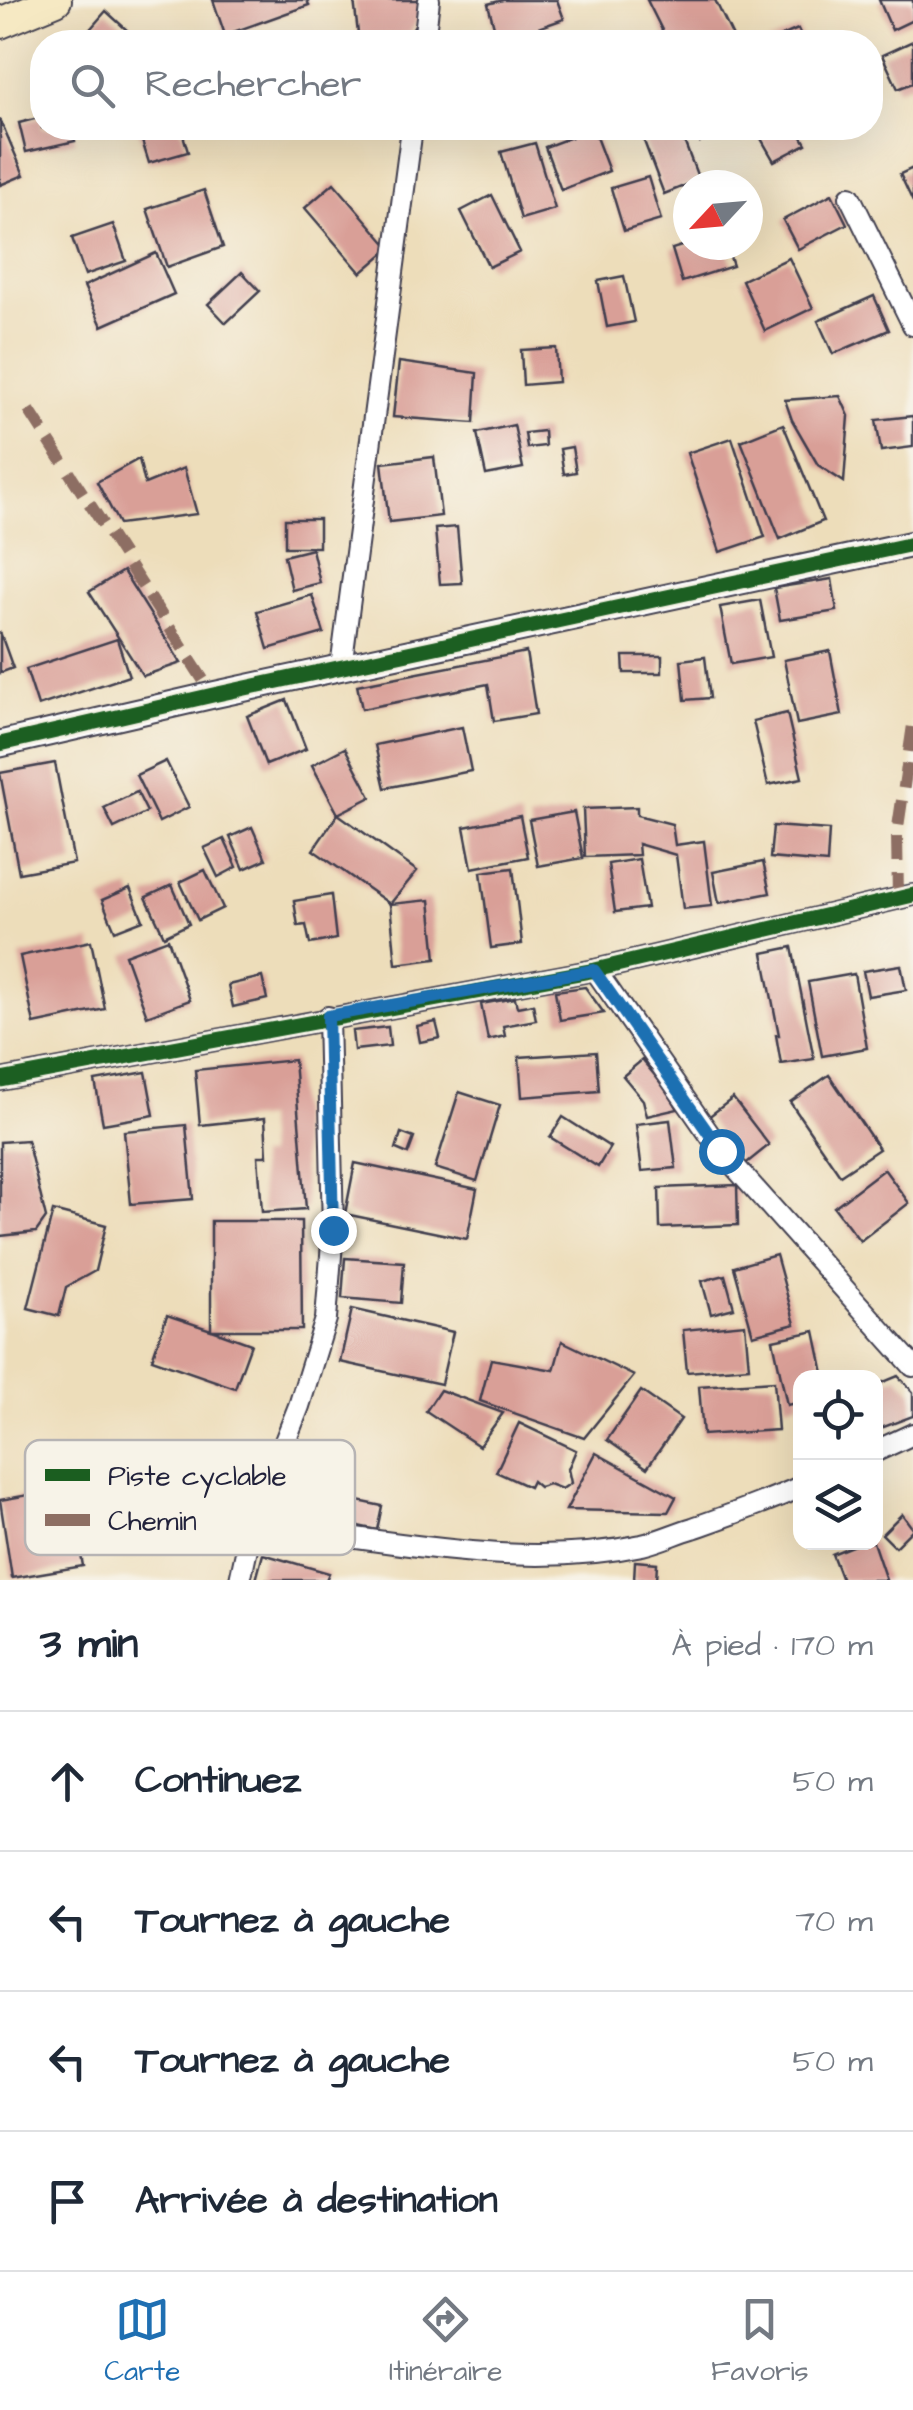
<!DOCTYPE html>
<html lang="fr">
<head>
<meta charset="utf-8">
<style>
	:root { --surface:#fff; --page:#f2f2f3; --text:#1f2937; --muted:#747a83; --line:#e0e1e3; --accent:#1f6fb2 }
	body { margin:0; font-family:"Architects Daughter",sans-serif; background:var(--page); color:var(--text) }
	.controls { position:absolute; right:30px; bottom:30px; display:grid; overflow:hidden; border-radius:20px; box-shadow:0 10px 40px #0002 }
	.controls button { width:90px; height:90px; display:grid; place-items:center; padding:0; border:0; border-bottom:2px solid var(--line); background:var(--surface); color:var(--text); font:50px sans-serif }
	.compass { position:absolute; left:673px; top:170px; width:90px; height:90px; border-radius:50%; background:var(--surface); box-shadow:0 10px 40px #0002; rotate:244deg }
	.stop { position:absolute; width:30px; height:30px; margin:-22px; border:8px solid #1f6fb2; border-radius:50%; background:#fff }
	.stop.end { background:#1f6fb2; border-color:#fff; box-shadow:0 2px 10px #0008 }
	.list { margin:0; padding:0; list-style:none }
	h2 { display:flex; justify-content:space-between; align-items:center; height:130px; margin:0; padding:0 40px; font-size:42px }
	h2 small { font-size:32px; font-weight:400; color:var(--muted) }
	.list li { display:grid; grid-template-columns:65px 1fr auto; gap:30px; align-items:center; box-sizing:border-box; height:140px; padding:0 40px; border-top:2px solid var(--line) }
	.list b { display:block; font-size:38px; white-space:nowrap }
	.list em { font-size:32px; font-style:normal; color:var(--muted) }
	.icon { flex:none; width:55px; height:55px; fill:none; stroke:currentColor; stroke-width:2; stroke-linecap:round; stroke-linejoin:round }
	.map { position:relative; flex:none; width:913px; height:1580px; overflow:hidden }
	.search { position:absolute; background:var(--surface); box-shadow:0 10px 40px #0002; left:30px; right:30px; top:30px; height:110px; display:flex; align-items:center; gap:25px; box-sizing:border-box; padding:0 35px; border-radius:40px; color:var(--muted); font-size:38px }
	.sheet { height:690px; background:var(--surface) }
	nav { display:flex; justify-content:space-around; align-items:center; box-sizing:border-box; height:140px; border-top:2px solid var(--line); background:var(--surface); font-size:28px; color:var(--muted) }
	nav a { display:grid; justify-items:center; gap:5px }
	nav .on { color:var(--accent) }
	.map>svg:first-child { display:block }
	.building { fill:#d99f97 }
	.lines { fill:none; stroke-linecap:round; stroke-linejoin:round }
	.minor-casing { stroke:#403e4e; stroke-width:24 }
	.tertiary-casing { stroke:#403e4e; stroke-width:29 }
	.secondary-casing { stroke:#403e4e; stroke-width:34 }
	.minor { stroke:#fff; stroke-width:20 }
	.tertiary { stroke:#fff; stroke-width:25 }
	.secondary { stroke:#f6e9c3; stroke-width:30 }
	.quiet { stroke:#8d6e63; stroke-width:12; stroke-dasharray:25 12; stroke-linecap:butt }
	.cycleway-casing { stroke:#f7f3e8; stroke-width:21 }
	.cycleway { stroke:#1b5e20; stroke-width:15 }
	.route { stroke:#1f6fb2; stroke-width:12 }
	.key { fill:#f7f3e8; stroke:#b7b4b4; stroke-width:2.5 }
	.key-label { font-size:28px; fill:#22223b }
</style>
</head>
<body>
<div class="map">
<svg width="913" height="1580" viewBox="0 0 913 1580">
	<rect width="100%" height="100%" fill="#f7f3e8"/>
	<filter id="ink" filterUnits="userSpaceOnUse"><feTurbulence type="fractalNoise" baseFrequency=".01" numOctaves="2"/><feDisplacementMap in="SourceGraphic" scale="20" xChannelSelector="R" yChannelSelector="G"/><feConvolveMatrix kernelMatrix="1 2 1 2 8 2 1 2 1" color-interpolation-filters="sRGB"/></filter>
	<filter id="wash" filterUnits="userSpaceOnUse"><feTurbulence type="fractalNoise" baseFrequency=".0048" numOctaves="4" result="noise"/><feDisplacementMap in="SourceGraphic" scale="40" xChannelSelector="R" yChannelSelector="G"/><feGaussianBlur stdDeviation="2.25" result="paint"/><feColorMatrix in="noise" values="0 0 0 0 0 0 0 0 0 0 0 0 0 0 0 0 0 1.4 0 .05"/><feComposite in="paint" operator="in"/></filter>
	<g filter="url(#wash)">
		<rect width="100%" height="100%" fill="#edddba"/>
		<g id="blocks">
			<!-- building -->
			<g class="building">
				<path d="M213,0h94l2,5 -84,30z"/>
				<path d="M354,0h71v5l-15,29 -51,8z"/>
				<path d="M503,0h54l7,19 -66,23 -10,-38z"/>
				<path d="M647,0h68l20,41 -67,1z"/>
				<path d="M879,0h34v20l-21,10z"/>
				<path d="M106,11l34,31h-61z"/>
				<path d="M798,29l6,13h-36z"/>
				<path d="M913,41v42l-15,6 -16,-34z"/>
				<path d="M42,117v11h30l3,13 -49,11 -7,-29z"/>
				<path d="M0,119l24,56 -24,10z"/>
				<path d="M138,128h43l7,24 -39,11z"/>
				<path d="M639,128h40l20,52 -35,14z"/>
				<path d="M694,128h39l-33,14z"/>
				<path d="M755,128h42l9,16 -32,17z"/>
				<path d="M593,129l16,42 -48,19 -16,-43z"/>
				<path d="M535,143l20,66 -34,10 -20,-67z"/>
				<path d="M913,168v34l-13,-28z"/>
				<path d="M648,177l13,43 -37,11 -13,-43z"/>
				<path d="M334,183l56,65 -29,25 -56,-65z"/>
				<path d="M204,190l19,57 -56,20 -20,-58z"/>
				<path d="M832,194l15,30 -49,25 -15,-29z"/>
				<path d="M492,195l28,57 -31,15 -28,-56z"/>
				<path d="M113,224l13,37 -41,14 -13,-37z"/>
				<path d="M688,244l38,1 7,21 -51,16 -10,-33z"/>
				<path d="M156,253l18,41 -72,32 -18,-40z"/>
				<path d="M789,258l24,50 -48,23 -23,-51z"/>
				<path d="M242,272l18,19 -34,32 -18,-19z"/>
				<path d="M624,276l10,46 -27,5 -9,-46z"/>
				<path d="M874,296l15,34 -56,24 -15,-33z"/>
				<path d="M556,348l2,34 -35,3 -2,-35z"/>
				<path d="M399,362l78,11 -3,50 -81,-6z"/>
				<path d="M840,396l9,20 -5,66 -26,-17 -26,-45 -7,-20z"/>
				<path d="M913,416v31l-32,4 -5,-31z"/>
				<path d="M783,424l40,97 -43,18 -39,-98z"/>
				<path d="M514,425l9,43 -37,7 -9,-42z"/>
				<path d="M544,431l1,15 -18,2 -2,-15z"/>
				<path d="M732,438l33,99 -45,15 -33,-99z"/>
				<path d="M572,447l4,25 -12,2 -4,-25z"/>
				<path d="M434,457l7,59 -52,6 -7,-59z"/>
				<path d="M139,459l6,25 39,-16 13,46 -78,10 -22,-42z"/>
				<rect x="285" y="519" width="34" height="28"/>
				<path d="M457,527l5,56 -22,1 -5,-55z"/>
				<path d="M312,549l8,34 -28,7 -8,-34z"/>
				<path d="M123,571l58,92 -38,13 -54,-84z"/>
				<path d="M832,579l5,32 -57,9 -6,-32z"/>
				<path d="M312,595l12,38 -56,16 -11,-38z"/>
				<path d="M760,600l11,57 -40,7 -11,-57z"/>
				<path d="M0,632l13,36 -13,5z"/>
				<path d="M117,639l12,37 -91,30 -12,-37z"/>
				<path d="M830,651l12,64 -45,9 -13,-64z"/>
				<path d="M526,652l10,62 -42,7 -6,-37 -126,25 -5,-24z"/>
				<path d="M623,656h39v17h-38z"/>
				<path d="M705,657l5,41 -25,2 -4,-40z"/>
				<path d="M287,700l19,49 -40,16 -19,-49z"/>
				<path d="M787,713l15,65 -34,7 -15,-64z"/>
				<path d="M462,727l9,44 -86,17 -10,-43z"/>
				<path d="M345,748l26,49 -33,17 79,57 -27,33 -77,-54 25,-36 -26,-49z"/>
				<path d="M166,761l23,46 -30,15 -23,-47z"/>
				<path d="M55,763l19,100 -55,10 -19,-100z"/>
				<path d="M137,792l10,20 -33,16 -10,-20z"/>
				<path d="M637,807v8l35,9 3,21 29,-4 8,65 -29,3 -7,-54 -38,-11 1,11 -54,2 -2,-48z"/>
				<path d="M574,812l9,46 -45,8 -9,-46z"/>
				<path d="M520,816l8,41 -56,11 -8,-41z"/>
				<path d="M773,826l56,4 -2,33 -57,-5z"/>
				<path d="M252,827l14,32 -22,10 -14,-32z"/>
				<path d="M224,839l13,28 -19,10 -14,-29z"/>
				<path d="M639,859l8,49 -32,4 -7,-48z"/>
				<path d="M763,862l7,31 -51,10 -6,-31z"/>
				<path d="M513,868l9,76 -31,4 -10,-76z"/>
				<path d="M205,870l18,38 -25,12 -18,-38z"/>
				<path d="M172,885l17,39 -25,12 -18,-39z"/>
				<path d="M130,888l13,32 -28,11 -13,-31z"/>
				<path d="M331,895l5,44 -26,5 -4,-19 -8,1 -4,-25z"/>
				<path d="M430,900l6,59 -40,5 -6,-60z"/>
				<path d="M168,939l22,61 -43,16 -22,-61z"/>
				<path d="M91,941l14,68 -71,15 -14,-68z"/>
				<path d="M792,947l22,112 -33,5 -5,-29h3l-16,-82z"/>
				<path d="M901,965l5,25 -38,6 -5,-25z"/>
				<path d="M854,974l13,74 -45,8 -14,-74z"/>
				<path d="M262,977l5,22 -34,8 -5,-22z"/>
				<path d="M585,987l19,26 -44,7 -5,-29z"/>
				<path d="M515,998l2,9 16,-3 3,16 -33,6 2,10 -17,4 -7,-36z"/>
				<path d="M436,1022l4,16 -20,4 -3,-16z"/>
				<path d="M388,1027l2,19 -36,4 -2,-19z"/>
				<path d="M596,1052l3,39 -77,6 -3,-40z"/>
				<path d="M294,1060l12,149 -44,3 -4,-56h9l-2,-38 -65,7 -5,-55z"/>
				<path d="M642,1060l25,30 11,19 -31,7 -4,-16 -20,-24z"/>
				<path d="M146,1072l8,43 -51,9 -8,-43z"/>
				<path d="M829,1075l50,74 -39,26 -50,-73z"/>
				<path d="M459,1092l41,13 -23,76 -42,-13z"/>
				<path d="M733,1098l36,47 -26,21 -36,-48z"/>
				<path d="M563,1117l47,30 -12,20 -48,-30z"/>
				<path d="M670,1120l6,48 -34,3 -6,-47z"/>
				<path d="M186,1125l7,74 -62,5 -7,-73z"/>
				<path d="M401,1133l13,5 -6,16 -12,-5z"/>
				<path d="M27,1140l19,78 -10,14 -36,4v-94z"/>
				<path d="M355,1163l122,26 -10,50 -122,-25z"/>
				<path d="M884,1169l25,34 -49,38 -26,-34z"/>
				<path d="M737,1185l1,40 -78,3 -1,-40z"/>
				<path d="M53,1211l53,14 -11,46 -29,16 -7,29 -31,-8z"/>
				<path d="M211,1221h90l1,109h-90l39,14 -16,44 -83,-29 15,-44 44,15z"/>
				<path d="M776,1255l19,69 -42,11 -19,-68z"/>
				<path d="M345,1258l59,4 -3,41 -59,-5z"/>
				<path d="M725,1275l9,33 -23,6 -9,-33z"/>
				<path d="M352,1309l101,23 -12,52 -101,-22z"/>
				<path d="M745,1324l4,43 -62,5 -4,-42z"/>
				<path d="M815,1331l10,47h-25v24l-13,3 -14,-65z"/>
				<path d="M562,1341l72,35 -50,62 -104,-37 11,-42 63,11z"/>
				<path d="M898,1376l15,16v24l-37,14v-45z"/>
				<path d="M774,1381l4,49 -75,5 -4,-49z"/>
				<path d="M440,1390l63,23 -24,33 -53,-35z"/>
				<path d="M641,1391l40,28 -34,49 -40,-28z"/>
				<path d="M519,1423l57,27 -8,19 3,14 -9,6 -13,-5 -10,3 -7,-6 -3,6 -33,-15z"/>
				<path d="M596,1453l80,44 -8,15 -102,-2z"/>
				<path d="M287,1486l95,20 -5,24 -95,-20z"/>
				<path d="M69,1488l14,78 -71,12 -12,-78z"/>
				<path d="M902,1514l11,15 -18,18 -13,-13z"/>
				<path d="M862,1542h11l13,38h-44l-10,-26z"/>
				<path d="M263,1554l66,19 -3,7h-70z"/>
				<path d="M635,1561l22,2 -1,17h-22z"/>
			</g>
		</g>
	</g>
	<g filter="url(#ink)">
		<use href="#blocks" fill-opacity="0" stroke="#403e4e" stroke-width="2.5"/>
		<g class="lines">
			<defs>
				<g id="minor">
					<path d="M424,42l5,-42"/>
					<path d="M850,197l63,128"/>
					<path d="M341,667l71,-539"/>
					<path d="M595,970l126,181 192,215"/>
					<path d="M0,1080l595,-110 318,-75"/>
					<path d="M876,1451l37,-17"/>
					<path d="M252,1525c128,12 261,47 390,20 17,-4 34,-12 51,-17 37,-13 72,-25 107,-41"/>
					<path d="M240,1580l12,-55 47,-119 27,-87 7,-89 -5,-213"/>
				</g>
				<path id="tertiary" d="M0,744l213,-49 700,-151"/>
				<path id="secondary" d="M0,23l56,-23"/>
			</defs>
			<!-- minor casing -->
			<use href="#minor" class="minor-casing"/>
			<!-- tertiary casing -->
			<use href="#tertiary" class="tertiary-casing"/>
			<!-- secondary casing -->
			<use href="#secondary" class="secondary-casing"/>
			<!-- minor -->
			<use href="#minor" class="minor"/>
			<!-- tertiary -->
			<use href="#tertiary" class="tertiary"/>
			<!-- secondary -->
			<use href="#secondary" class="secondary"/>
			<!-- quiet -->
			<g class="quiet">
				<path d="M29,410l184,285"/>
				<path d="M898,899l-1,-65 16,-109"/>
			</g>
			<defs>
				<g id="cycleway">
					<path d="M0,744l213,-49 700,-151"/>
					<path d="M0,1080l595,-110 318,-75"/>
				</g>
			</defs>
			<!-- cycleway casing -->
			<use href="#cycleway" class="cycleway-casing"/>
			<!-- cycleway -->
			<use href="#cycleway" class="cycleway"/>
		</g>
	</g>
	<g class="lines" filter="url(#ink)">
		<!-- route -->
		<path class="route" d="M333,1230l-5,-214 266,-46 127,181"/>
	</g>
	<!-- legend -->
	<rect x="25" y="1440" width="330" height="115" rx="15" class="key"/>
	<rect x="45" y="1469" width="45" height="12" fill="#1b5e20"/>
	<rect x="45" y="1514" width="45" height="12" fill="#8d6e63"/>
	<g class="key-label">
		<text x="108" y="1485">Piste cyclable</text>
		<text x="108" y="1530">Chemin</text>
	</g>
</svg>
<div class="controls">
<button><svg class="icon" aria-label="locate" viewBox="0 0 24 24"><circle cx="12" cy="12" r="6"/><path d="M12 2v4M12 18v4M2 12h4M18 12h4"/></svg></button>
<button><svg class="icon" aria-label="layers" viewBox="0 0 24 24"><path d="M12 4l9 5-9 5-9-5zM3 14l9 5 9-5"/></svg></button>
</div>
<svg class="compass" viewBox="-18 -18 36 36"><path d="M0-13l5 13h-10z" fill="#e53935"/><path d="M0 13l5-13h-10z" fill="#747a83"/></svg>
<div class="stop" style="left:721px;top:1151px"></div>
<div class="stop end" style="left:333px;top:1230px"></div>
<div class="search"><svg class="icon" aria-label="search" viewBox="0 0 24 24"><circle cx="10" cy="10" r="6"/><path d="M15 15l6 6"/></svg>Rechercher</div>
</div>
<section class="sheet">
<h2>3 min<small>À pied · 170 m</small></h2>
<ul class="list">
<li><svg class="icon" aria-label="ahead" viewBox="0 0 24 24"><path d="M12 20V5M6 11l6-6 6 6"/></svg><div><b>Continuez</b></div><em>50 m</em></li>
<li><svg class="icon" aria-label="left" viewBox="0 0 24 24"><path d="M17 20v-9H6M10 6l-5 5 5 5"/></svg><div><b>Tournez à gauche</b></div><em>70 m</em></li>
<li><svg class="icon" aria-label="left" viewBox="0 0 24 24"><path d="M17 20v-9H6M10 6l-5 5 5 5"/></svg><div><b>Tournez à gauche</b></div><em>50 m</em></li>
<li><svg class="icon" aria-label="arrive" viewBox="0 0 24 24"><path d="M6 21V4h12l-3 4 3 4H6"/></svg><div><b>Arrivée à destination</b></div></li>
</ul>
</section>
<nav>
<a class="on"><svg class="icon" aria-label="map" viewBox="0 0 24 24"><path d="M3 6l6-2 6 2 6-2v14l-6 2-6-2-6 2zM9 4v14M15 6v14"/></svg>Carte</a>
<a><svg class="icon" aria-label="directions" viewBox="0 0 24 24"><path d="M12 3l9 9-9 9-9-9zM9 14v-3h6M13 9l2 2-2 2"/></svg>Itinéraire</a>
<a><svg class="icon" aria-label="saved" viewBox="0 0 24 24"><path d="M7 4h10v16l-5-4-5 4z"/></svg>Favoris</a>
</nav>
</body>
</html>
